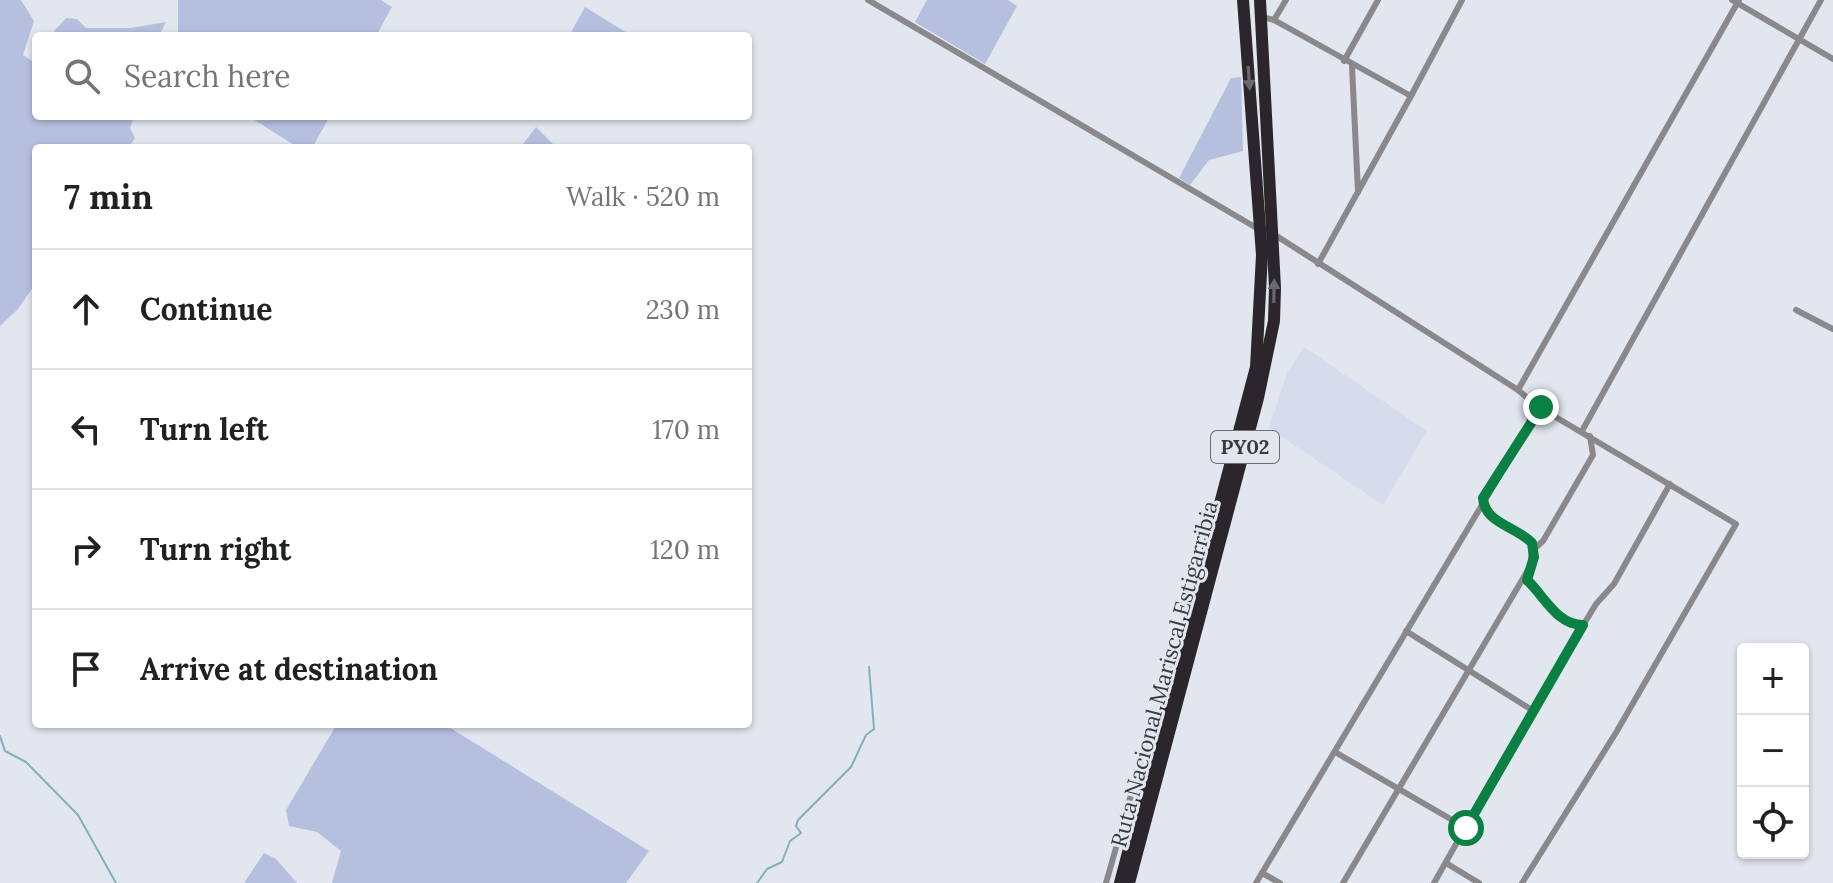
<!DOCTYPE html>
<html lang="en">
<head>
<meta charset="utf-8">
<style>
	:root { --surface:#fff; --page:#f6f6f6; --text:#202124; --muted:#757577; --line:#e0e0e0 }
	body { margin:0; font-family:Lora,serif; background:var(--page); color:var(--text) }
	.controls { position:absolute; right:24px; bottom:24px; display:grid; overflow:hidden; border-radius:8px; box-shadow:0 2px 6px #0004 }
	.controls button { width:72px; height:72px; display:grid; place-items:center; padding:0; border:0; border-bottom:2px solid var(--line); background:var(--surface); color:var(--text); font:40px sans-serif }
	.stop { position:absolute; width:24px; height:24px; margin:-18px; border:6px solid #0b8043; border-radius:50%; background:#fff }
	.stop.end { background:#0b8043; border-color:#fff; box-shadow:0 2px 8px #0008 }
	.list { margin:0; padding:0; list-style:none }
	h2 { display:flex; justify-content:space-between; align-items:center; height:104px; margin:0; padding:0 32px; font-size:34px }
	h2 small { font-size:26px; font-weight:400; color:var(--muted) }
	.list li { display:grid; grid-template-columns:52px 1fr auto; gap:24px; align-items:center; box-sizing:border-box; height:120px; padding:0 32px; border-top:2px solid var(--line) }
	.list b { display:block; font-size:30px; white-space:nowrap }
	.list em { font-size:26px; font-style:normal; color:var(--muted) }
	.icon { flex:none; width:44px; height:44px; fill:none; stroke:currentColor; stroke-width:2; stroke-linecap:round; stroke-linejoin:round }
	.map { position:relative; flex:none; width:1833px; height:883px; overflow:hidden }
	.search { position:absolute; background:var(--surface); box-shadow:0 2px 6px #0004; left:32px; top:32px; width:720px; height:88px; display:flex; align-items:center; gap:20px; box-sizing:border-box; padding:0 28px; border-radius:8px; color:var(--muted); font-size:30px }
	.panel { position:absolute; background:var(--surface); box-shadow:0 2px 6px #0004; left:32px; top:144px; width:720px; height:584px; border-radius:8px }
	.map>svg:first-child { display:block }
	.built { fill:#d6dcec }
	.green { fill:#b5c0df }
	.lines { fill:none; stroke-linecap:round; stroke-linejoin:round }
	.stream { stroke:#83b0b9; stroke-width:2 }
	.street { stroke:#8b888c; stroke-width:6 }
	.highway { stroke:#2a262c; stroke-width:12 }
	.oneway { fill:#6a6970 }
	.route { stroke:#0b8043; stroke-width:10 }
	.labels { text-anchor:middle; stroke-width:6; stroke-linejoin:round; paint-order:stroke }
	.shield { fill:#e2e6ef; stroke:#6c6e73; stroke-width:2 }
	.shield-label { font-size:20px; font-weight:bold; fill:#393b3e }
	.street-label { font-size:22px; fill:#393b3e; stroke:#e2e6ef }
</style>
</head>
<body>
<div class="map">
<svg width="1833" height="883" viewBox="0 0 1833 883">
	<rect width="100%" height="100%" fill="#e2e6ef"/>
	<!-- built -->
	<path class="built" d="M1304,347l123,84 -44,74 -114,-77 18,-55z"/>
	<!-- green -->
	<g class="green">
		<path d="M0,0h21l13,21 -11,34 13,9v52h98l-4,12 5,10 -7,10h-92v135l-18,26 -18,17z"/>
		<path d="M178,0h203l11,7 -16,29h-198z"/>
		<path d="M927,0h81l9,6 -32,58 -70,-42z"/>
		<path d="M585,7l47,29h-63z"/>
		<path d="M66,18l11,1 9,9h45l35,-6 -7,14h-104l-1,-5z"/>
		<path d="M1241,77l2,74 -34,9 -19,25 -11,-7 52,-100z"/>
		<path d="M248,116h82l-18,32h-13z"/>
		<path d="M536,127l21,21h-37z"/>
		<path d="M337,724h107l205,127 -23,32h-294l9,-32 -24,-19 -28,-6 -3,-16z"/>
		<path d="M264,853l12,6 21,24h-53z"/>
	</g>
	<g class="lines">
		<!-- stream -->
		<g class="stream">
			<path d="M0,736l5,15 21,11 52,53 38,68"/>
			<path d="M757,883l10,-14 15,-7 8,-21 11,-8 -5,-7 2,-6 53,-53 15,-32 8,-6 -5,-62"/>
		</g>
		<!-- street -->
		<g class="street">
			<path d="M868,0l392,230"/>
			<path d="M1732,0l101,59"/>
			<path d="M1262,17l12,3 137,76 51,-96"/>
			<path d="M1274,20l12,-20"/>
			<path d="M1344,61l34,-61"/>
			<path d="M1352,66l6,126"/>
			<path d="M1275,235l243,155 19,16 199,118 -119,207 -95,152"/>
			<path d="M1318,264l93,-168"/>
			<path d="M1796,310l37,19"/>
			<path d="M1518,390l221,-390"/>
			<path d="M1582,431l239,-431"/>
			<path d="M1533,550l10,-9 50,-86 -3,-19"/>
			<path d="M1526,575l34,43 11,7h12"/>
			<path d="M1406,631l126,79"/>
			<path d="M1335,752l131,76"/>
			<path d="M1446,863l33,20"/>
			<path d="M1262,873l18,10"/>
			<path d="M1106,883l42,-148h8"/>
			<path d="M1256,883l275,-460 6,-17"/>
			<path d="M1343,883l188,-318 1,-22 -43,-27 -6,-17"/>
			<path d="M1434,883l98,-173 64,-106 18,-20 56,-100"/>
		</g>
		<!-- highway -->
		<g class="highway">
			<path d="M1120,883l136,-516 6,-112 -19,-255"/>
			<path d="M1129,883l129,-485 16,-77 1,-33 -15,-288"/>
		</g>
	</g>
	<!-- one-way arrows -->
	<defs><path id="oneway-solid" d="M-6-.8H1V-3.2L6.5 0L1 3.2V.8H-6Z" transform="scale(2)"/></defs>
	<g class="oneway">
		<use href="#oneway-solid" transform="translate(1249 78) rotate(86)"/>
		<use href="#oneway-solid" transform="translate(1274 291) rotate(-89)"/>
	</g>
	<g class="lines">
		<!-- route -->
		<path class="route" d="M1466,828l117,-203c-26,0 -38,-28 -56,-45l7,-23 -2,-14c-16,-17 -47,-19 -49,-45l48,-75 6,-17 4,1"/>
	</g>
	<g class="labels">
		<!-- shield labels -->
		<rect class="shield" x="1211" y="431" width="68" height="32" rx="6"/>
		<g class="shield-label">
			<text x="1245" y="454">PY02</text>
		</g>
		<!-- street labels -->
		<g class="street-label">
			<text transform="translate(1164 674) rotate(-75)" y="8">Ruta Nacional Mariscal Estigarribia</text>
		</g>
	</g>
</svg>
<div class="controls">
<button>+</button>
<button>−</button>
<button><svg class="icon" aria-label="locate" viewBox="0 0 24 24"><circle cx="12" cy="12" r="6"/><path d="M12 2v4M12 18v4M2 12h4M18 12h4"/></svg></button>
</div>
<div class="stop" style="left:1466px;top:828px"></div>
<div class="stop end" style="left:1541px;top:407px"></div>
<div class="search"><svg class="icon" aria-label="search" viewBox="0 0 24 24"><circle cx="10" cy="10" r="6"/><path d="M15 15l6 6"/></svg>Search here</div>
<section class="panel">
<h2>7 min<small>Walk · 520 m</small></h2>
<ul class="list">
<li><svg class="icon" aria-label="ahead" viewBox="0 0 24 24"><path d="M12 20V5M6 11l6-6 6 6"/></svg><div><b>Continue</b></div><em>230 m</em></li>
<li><svg class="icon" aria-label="left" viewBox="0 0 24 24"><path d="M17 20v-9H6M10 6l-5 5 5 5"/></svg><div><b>Turn left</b></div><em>170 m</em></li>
<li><svg class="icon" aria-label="right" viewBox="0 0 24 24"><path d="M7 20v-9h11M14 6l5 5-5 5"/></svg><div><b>Turn right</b></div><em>120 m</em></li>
<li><svg class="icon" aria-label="arrive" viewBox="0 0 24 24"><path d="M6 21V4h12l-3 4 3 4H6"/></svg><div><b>Arrive at destination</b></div></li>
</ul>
</section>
</div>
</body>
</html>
